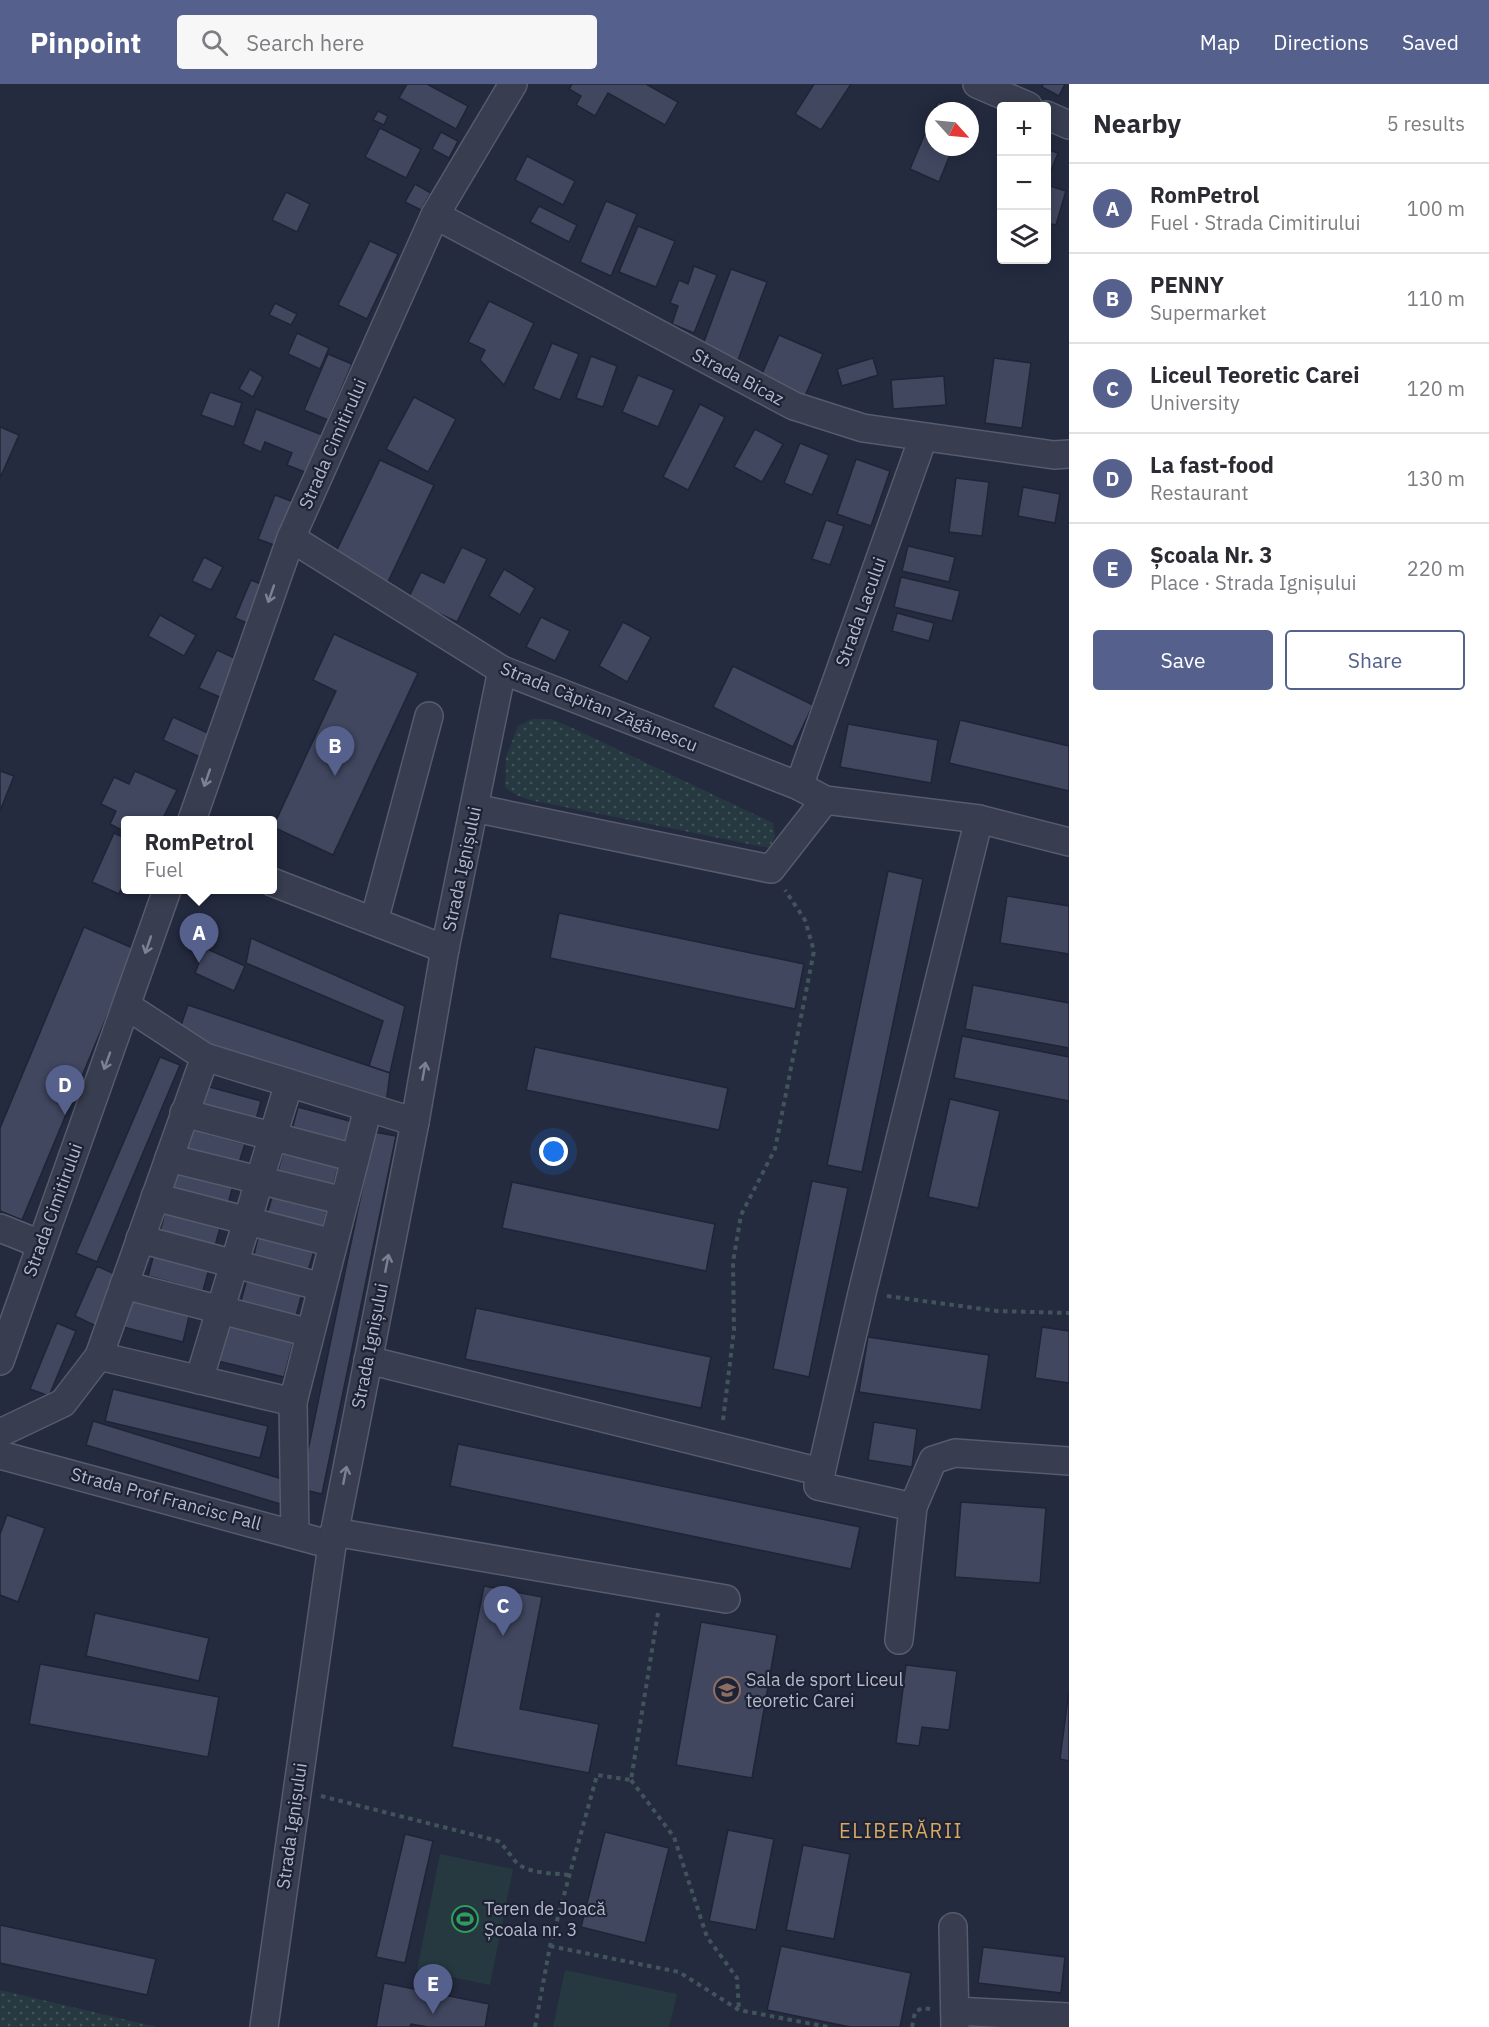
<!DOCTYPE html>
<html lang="en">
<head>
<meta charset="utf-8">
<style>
	:root { --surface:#fff; --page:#f7f7f7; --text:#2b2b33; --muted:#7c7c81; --line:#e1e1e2; --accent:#55608d }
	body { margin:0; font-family:"IBM Plex Sans",sans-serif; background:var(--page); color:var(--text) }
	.controls { position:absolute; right:18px; top:18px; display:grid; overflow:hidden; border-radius:6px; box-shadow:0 3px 15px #0003 }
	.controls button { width:54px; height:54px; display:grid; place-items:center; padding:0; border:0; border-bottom:2px solid var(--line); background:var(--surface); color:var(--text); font:30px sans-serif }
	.compass { position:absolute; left:925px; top:18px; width:54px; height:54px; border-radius:50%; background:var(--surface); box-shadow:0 3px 15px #0003; rotate:117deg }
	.you { position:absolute; left:554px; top:1068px; width:21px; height:21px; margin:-15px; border:4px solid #fff; border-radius:50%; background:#1a73e8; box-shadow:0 0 0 9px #1a73e833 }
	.badge { display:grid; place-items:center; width:39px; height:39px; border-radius:50%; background:var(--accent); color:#fff; font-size:20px; font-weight:700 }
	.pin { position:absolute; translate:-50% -50px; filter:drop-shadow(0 2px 3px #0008) }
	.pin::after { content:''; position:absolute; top:32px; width:21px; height:18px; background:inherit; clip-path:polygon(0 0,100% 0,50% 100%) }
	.popup { position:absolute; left:121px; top:732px; width:156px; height:78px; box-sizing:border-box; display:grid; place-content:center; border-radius:6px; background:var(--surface); filter:drop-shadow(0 2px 4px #0005); font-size:20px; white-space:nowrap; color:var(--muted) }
	.popup b { font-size:22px; color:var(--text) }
	.popup::after { content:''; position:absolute; left:50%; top:100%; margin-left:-12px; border:12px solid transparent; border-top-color:var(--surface) }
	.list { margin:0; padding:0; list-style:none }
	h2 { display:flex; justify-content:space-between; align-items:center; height:78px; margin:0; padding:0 24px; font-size:26px }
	h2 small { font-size:20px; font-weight:400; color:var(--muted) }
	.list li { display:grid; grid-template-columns:39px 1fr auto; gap:18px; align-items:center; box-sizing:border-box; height:90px; padding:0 24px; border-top:2px solid var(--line) }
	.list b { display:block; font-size:22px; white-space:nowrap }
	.list p { margin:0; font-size:20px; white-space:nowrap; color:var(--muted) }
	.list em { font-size:20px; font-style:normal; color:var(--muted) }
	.actions { display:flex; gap:12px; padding:18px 24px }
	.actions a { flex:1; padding:14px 0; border:2px solid var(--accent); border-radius:6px; text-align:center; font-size:21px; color:var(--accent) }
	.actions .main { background:var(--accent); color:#fff }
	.icon { flex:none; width:33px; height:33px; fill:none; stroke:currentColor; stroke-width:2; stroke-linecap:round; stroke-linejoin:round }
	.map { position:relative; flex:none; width:1069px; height:1943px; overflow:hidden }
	header { display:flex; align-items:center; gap:36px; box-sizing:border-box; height:84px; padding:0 30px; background:var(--accent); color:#fff }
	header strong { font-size:28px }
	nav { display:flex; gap:33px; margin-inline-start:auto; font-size:21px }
	.search { width:420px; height:54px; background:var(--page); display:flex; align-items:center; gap:15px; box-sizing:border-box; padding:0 21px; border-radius:6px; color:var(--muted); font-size:22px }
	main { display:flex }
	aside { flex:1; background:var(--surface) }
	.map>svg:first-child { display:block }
	.grass { fill:url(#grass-dots) }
	.green { fill:#263840 }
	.building { fill:#40475f; stroke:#1f2436; stroke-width:1.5 }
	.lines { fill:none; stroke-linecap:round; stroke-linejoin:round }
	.minor-casing { stroke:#565b6d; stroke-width:30 }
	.path { stroke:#41545a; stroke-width:4; stroke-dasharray:4.5 4.5; stroke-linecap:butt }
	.minor { stroke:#383d4f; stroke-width:27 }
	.oneway { stroke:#7c8193 }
	.labels { text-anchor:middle; stroke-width:4.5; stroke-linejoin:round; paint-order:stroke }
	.street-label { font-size:18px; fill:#b4b9ca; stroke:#1d2234 }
	.poi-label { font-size:18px; fill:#b4b9ca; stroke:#1d2234; text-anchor:start }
	.neighbourhood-label { font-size:20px; letter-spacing:1.5px; fill:#d7a861; stroke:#1d2234 }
</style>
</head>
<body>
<header>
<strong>Pinpoint</strong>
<div class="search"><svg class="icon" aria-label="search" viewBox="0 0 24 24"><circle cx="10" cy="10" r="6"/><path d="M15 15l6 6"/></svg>Search here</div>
<nav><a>Map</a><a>Directions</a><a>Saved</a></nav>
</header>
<main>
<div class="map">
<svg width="1069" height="1943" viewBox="0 0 1069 1943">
	<defs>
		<pattern id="grass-dots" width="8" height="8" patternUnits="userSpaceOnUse" patternTransform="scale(1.5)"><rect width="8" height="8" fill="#263840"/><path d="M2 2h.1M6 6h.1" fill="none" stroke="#43535a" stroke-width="1.8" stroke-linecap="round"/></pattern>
	</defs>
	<rect width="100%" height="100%" fill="#242b3f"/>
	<!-- grass -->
	<g class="grass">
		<path d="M532,635h18l16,6 207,98 2,14 -6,11 -239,-48 -14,-5 -11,-8 1,-30 12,-31z"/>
		<path d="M0,1906l157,37h-157z"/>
	</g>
	<!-- green -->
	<g class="green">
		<path d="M440,1770l73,15 -23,116 -73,-15z"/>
		<path d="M565,1886l112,24 -8,33h-116z"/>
	</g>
	<!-- building -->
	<g class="building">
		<path d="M407,0h20l41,22 -12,23 -57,-31z"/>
		<path d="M572,0h74l32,18 -13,23 -57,-32 -13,23 -19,-11 5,-9 -12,-7z"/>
		<path d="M814,0h37l-30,46 -26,-16z"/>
		<path d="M1043,0h22l-6,12 -17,-9z"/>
		<path d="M938,18l23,9h-27z"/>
		<path d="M378,27l10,5 -4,9 -11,-5z"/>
		<path d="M934,28v35h19l-14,35 -29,-13z"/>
		<path d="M380,44l41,21 -15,29 -41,-21z"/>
		<path d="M441,48l17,9 -9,17 -17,-9z"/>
		<path d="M1046,65l12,4 -12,30z"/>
		<path d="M527,72l48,25 -12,24 -48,-25z"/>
		<path d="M415,100l16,9 -10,17 -16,-8z"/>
		<path d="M1050,102l16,5 -10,34 -10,-2v-24z"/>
		<path d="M286,108l24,12 -13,28 -25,-12z"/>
		<path d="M606,117l31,13 -26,62 -31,-14z"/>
		<path d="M539,122l38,19 -8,17 -39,-20z"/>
		<path d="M638,142l37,15 -19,46 -37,-15z"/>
		<path d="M370,157l28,13 -31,65 -29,-14z"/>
		<path d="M694,182l23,9 -23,58 -22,-9 6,-18 -8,-3 9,-23 9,4z"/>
		<path d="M731,185l36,13 -29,78 -36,-13z"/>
		<path d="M489,217l45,22 -30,62 -24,-25 5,-10 -17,-8z"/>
		<path d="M275,219l22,11 -6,11 -22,-10z"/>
		<path d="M297,249l32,15 -9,21 -32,-15z"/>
		<path d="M779,251l44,19 -18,42 -44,-20z"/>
		<path d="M552,259l27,11 -19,46 -27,-11z"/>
		<path d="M328,270l24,10 -24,56 -24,-10z"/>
		<path d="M591,272l26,10 -14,41 -27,-9z"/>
		<path d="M873,274l5,17 -36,11 -5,-17z"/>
		<path d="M994,274l37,5 -9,65 -37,-5z"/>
		<path d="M250,285l13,8 -10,20 -14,-8z"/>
		<path d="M638,291l36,15 -16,37 -36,-15z"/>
		<path d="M944,292l2,29 -53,4 -2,-29z"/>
		<path d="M210,308l32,11 -8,24 -33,-12z"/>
		<path d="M414,313l42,22 -28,53 -42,-23z"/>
		<path d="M700,320l25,13 -37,73 -25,-13z"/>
		<path d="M256,325l69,27 -15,38 -23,-9 5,-12 -27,-11 -4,10 -18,-8z"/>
		<path d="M0,343l19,8 -19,43z"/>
		<path d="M755,345l28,15 -21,38 -28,-15z"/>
		<path d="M800,359l29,12 -17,40 -28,-12z"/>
		<path d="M856,375l34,12 -19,55 -34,-12z"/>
		<path d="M380,376l54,25 -48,101 -54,-26z"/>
		<path d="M956,394l33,4 -7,54 -33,-4z"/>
		<path d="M1023,403l37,7 -5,29 -37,-7z"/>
		<path d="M275,411l24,9 -17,44 -24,-9z"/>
		<path d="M826,436l18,6 -14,39 -18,-6z"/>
		<path d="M908,462l47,11 -6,25 -47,-11z"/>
		<path d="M462,463l25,12 -30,63 -49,-23 13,-27 23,11z"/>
		<path d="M204,473l19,10 -12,23 -19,-9z"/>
		<path d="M504,485l31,19 -15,27 -31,-19z"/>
		<path d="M901,493l59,14 -8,30 -58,-14z"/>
		<path d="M251,496l19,8 -16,38 -19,-8z"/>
		<path d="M897,529l37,10 -5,18 -37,-10z"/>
		<path d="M160,531l36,20 -12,21 -36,-20z"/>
		<path d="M541,533l29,14 -15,30 -29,-14z"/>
		<path d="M623,538l28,15 -24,45 -28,-16z"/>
		<path d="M334,550l84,39 -85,182 -60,-28 63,-136 -23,-11z"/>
		<path d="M217,566l22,10 -17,38 -23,-10z"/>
		<path d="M733,582l80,39 -20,42 -80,-40z"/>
		<path d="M173,633l37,17 -10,23 -37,-17z"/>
		<path d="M960,636l109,26v45l-120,-28z"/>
		<path d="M848,640l90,16 -7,43 -91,-16z"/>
		<path d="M0,687l14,5 -14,35z"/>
		<path d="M135,687l42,19 -15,30h-37v12l-15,-8 6,-13 -15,-7 13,-27 15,7z"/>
		<path d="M114,749l11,5v41l-6,15 -27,-12z"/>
		<path d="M888,787l35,8 -61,293 -35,-7z"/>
		<path d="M1007,812l62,10v48l-69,-11z"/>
		<path d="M559,829l245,51 -9,45 -245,-51z"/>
		<path d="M84,843l51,22 -113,271 -22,-9v-83z"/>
		<path d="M251,854l154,68 -15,67 -21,-7 14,-45 -137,-58z"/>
		<path d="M205,864l40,18 -11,25 -39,-18z"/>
		<path d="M973,901l96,18v45l-104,-19z"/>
		<path d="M188,921l202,68 -4,31 -208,-70z"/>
		<path d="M962,952l107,21v44l-115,-23z"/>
		<path d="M535,963l193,41 -9,42 -193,-40z"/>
		<path d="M160,973l20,8 -83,197 -21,-9z"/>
		<path d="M206,1002l55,15 -7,26 -55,-16z"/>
		<path d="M950,1015l50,12 -22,97 -50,-11z"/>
		<path d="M298,1023l55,15 -7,26 -55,-15z"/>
		<path d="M190,1045l55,15 -8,25 -55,-15z"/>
		<path d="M374,1048l22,4 -74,358 -22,-5z"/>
		<path d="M285,1061l55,15 -7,26 -55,-15z"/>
		<path d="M179,1083l55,15 -7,26 -55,-15z"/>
		<path d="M812,1097l36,7 -39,189 -36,-8z"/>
		<path d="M512,1098l203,42 -9,47 -204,-43z"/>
		<path d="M274,1107l54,15 -6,26 -56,-15z"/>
		<path d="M166,1125l55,15 -7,26 -55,-15z"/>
		<path d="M259,1149l56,15 -8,26 -54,-15z"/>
		<path d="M155,1166l55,15 -7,26 -55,-15z"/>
		<path d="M97,1182l24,11 -23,50 -23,-11z"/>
		<path d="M248,1191l55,15 -7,26 -55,-15z"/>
		<path d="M128,1208l63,16 -8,34 -64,-16z"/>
		<path d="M476,1224l235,49 -10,51 -236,-49z"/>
		<path d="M228,1238l66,17 -10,38 -66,-16z"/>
		<path d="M57,1239l19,8 -27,65 -19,-7z"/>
		<path d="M1042,1243l27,4v52l-34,-5z"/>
		<path d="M868,1253l121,18 -8,55 -122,-18z"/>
		<path d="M113,1305l155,37 -8,32 -155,-37z"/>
		<path d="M93,1337l199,61 -8,23 -198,-60z"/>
		<path d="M874,1338l43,7 -5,38 -44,-7z"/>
		<path d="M458,1360l402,83 -9,42 -401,-83z"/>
		<path d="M961,1418l85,6 -6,75 -85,-6z"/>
		<path d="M7,1431l38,13 -27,74 -18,-7v-61z"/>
		<path d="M484,1502l58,11 -22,112 79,15 -10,49 -137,-26z"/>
		<path d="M95,1529l114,25 -10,43 -113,-25z"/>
		<path d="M701,1538l76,13 -25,143 -76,-13z"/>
		<path d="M40,1580l179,33 -11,60 -179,-33z"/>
		<path d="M906,1581l51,6 -8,59 -27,-3 -3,19 -23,-3z"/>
		<path d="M1069,1606v71l-9,-2z"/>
		<path d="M728,1746l46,9 -18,91 -47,-9z"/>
		<path d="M605,1748l64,16 -24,95 -64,-16z"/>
		<path d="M405,1750l28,7 -28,122 -29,-6z"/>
		<path d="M803,1761l47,9 -16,85 -48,-9z"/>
		<path d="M0,1841l156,34 -9,36 -147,-32z"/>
		<path d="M781,1862l130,27 -11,54h-50l-83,-17z"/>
		<path d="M983,1863l82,10 -4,36 -83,-10z"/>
		<path d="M384,1899l105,21 -4,23h-57l-17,-3 -1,3h-34z"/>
	</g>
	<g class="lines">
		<defs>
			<g id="minor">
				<path d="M977,0l51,22"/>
				<path d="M1046,31l23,10"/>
				<path d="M435,131l359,191 69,22 191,27 15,-1"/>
				<path d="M291,454l211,132 297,116 26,14 154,19 90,23"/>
				<path d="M799,702l124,-348"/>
				<path d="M474,724l297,61 54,-69"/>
				<path d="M192,736l99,-282 144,-323 78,-131"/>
				<path d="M272,798l173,67"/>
				<path d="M374,837l55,-205"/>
				<path d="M127,922l78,51"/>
				<path d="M368,1024l-75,294 -194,-46 106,-299 210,65"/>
				<path d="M184,1029l171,45"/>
				<path d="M169,1074l175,43"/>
				<path d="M155,1113l178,46"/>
				<path d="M0,1144l40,16"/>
				<path d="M140,1155l182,48"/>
				<path d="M124,1201l186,48"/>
				<path d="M368,1276l453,112"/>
				<path d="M0,1277l167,-471"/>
				<path d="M199,1296l90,-297"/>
				<path d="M293,1318l2,132"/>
				<path d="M0,1349l63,-30 36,-47"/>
				<path d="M0,1371l332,90"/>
				<path d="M913,1423l-95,-21 44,-193 117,-474"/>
				<path d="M334,1448l392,67"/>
				<path d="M899,1556l14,-133 20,-47 22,-7 114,8"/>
				<path d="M953,1843l2,100"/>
				<path d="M955,1927l114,6"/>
				<path d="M264,1943l68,-482 83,-423 30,-173 57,-279"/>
			</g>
		</defs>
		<!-- minor casing -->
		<use href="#minor" class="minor-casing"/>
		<!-- path -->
		<g class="path">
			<path d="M887,1212l110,15 72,2"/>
			<path d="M723,1336l11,-90 -1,-68 8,-47 34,-66 39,-198 -9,-31 -20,-30"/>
			<path d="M631,1696l43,57 33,100 30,41 2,32"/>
			<path d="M321,1712l177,45c8,6 12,15 19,22 12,11 37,10 52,12"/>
			<path d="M550,1862l129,26 60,38 89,17"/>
			<path d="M535,1943l15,-81 47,-171 34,5 27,-167"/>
			<path d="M912,1943l3,-15 7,-4 9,1"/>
		</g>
		<!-- minor -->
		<use href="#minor" class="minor"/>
	</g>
	<!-- one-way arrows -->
	<defs><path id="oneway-shaft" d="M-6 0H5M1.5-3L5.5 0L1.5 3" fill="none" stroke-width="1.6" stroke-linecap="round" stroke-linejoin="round" transform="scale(1.5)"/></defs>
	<g class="oneway">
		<use href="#oneway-shaft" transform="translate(271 510) rotate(109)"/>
		<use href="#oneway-shaft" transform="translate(207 694) rotate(109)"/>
		<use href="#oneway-shaft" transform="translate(148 861) rotate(109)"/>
		<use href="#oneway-shaft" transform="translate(107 977) rotate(110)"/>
		<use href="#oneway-shaft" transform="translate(424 987) rotate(-80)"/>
		<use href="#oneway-shaft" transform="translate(387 1179) rotate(-79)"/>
		<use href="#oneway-shaft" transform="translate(345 1391) rotate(-79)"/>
	</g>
	<!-- icons -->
	<defs>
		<symbol id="university-ring" viewBox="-11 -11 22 22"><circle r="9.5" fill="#1d2234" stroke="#8d6e63" stroke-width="1.5"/><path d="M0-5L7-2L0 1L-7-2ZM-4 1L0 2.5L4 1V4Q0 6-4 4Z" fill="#8d6e63"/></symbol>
		<symbol id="stadium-ring" viewBox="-11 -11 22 22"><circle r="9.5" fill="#1d2234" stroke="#2e9e5b" stroke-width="1.5"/><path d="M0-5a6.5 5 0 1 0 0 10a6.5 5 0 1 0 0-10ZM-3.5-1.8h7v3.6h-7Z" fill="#2e9e5b"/></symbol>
	</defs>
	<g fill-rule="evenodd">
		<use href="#university-ring" x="712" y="1591" width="30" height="30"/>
		<use href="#stadium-ring" x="450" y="1820" width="30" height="30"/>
	</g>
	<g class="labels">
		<!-- street labels -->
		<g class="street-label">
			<text transform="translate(738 293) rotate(28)" y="6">Strada Bicaz</text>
			<text transform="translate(333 360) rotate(-66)" y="6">Strada Cimitirului</text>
			<text transform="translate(861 528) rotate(-70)" y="6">Strada Lacului</text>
			<text transform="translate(599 623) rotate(22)" y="6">Strada Căpitan Zăgănescu</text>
			<text transform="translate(462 785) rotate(-78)" y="6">Strada Ignișului</text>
			<text transform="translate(53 1126) rotate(-70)" y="6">Strada Cimitirului</text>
			<text transform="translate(370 1262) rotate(-79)" y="6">Strada Ignișului</text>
			<text transform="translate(166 1415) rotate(15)" y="6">Strada Prof Francisc Pall</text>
			<text transform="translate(292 1742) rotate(-82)" y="6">Strada Ignișului</text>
		</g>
		<!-- poi labels -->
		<g class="poi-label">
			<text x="746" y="1602">Sala de sport Liceul<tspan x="746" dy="21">teoretic Carei</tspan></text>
			<text x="484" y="1831">Teren de Joacă<tspan x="484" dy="21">Școala nr. 3</tspan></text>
		</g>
		<!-- neighbourhood labels -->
		<g class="neighbourhood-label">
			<text x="901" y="1754">ELIBERĂRII</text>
		</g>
	</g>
</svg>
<div class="controls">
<button>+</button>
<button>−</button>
<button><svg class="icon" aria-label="layers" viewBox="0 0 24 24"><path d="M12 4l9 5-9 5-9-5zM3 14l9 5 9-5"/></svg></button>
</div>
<svg class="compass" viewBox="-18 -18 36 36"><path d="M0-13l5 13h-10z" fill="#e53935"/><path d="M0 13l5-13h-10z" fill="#7c7c81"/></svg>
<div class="you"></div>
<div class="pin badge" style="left:199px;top:879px">A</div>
<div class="popup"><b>RomPetrol</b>Fuel</div>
<div class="pin badge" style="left:335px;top:692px">B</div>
<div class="pin badge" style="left:503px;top:1552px">C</div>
<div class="pin badge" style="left:65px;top:1031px">D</div>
<div class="pin badge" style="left:433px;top:1930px">E</div>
</div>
<aside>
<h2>Nearby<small>5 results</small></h2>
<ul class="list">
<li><span class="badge">A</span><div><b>RomPetrol</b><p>Fuel · Strada Cimitirului</p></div><em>100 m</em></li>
<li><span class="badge">B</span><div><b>PENNY</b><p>Supermarket</p></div><em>110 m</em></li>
<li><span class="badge">C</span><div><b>Liceul Teoretic Carei</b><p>University</p></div><em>120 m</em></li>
<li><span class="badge">D</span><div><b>La fast-food</b><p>Restaurant</p></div><em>130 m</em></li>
<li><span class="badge">E</span><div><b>Școala Nr. 3</b><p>Place · Strada Ignișului</p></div><em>220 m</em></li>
</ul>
<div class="actions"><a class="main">Save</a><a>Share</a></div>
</aside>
</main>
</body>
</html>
